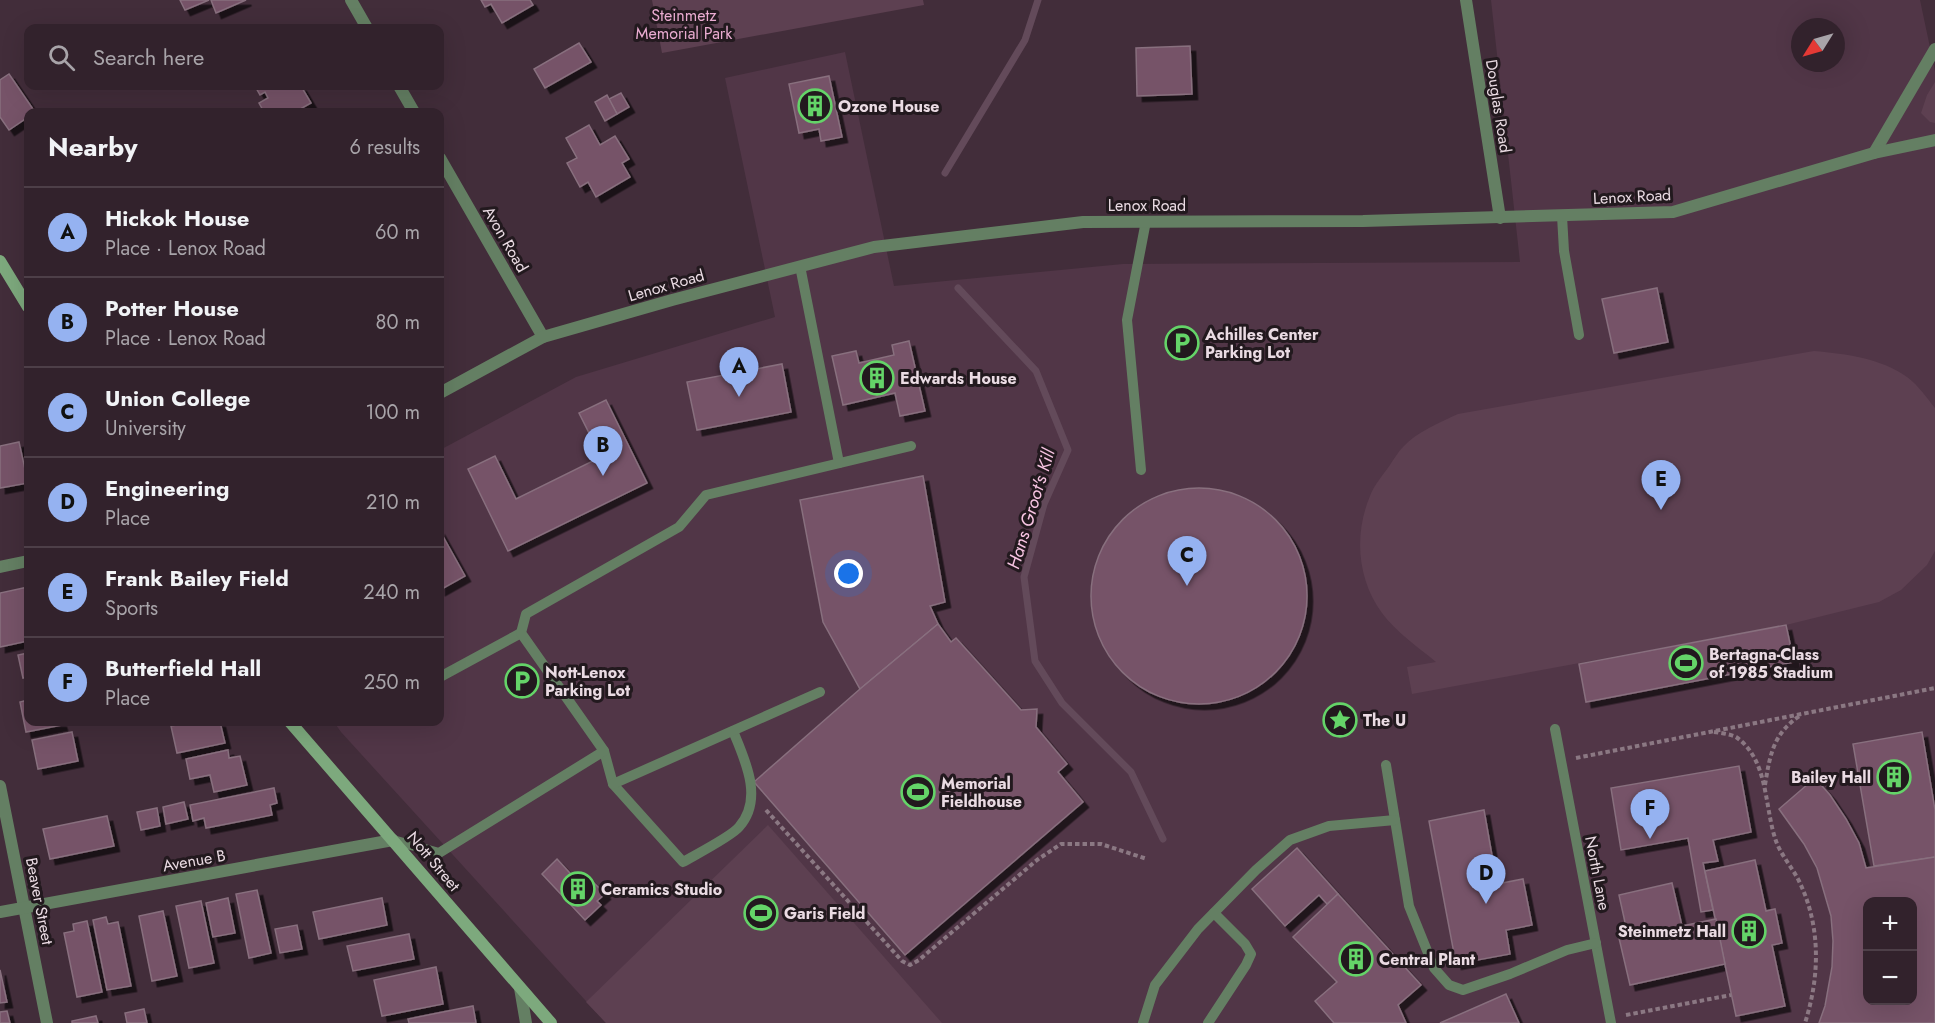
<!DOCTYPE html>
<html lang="en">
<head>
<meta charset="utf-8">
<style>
	:root { --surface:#32222c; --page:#3a2a34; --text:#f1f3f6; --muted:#a8a4a9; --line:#4d3f48; --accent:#95b2f1 }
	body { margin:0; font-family:Jost,sans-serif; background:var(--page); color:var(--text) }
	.controls { position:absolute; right:18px; bottom:18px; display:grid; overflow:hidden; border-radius:12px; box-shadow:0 6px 24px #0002 }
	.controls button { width:54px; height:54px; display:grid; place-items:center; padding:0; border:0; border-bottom:2px solid var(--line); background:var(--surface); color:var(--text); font:30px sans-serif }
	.compass { position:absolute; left:1791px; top:18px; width:54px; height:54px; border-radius:50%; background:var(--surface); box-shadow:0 6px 24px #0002; rotate:233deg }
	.you { position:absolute; left:849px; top:574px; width:21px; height:21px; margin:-15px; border:4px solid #fff; border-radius:50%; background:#1a73e8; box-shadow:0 0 0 9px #1a73e833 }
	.badge { display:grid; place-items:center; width:39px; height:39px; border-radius:50%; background:var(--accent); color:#111; font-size:20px; font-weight:700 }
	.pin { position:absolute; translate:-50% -50px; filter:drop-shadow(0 2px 3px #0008) }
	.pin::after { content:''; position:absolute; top:32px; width:21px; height:18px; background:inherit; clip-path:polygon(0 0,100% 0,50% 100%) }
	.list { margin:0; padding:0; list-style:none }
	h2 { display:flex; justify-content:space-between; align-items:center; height:78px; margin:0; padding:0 24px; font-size:26px }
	h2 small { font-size:20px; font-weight:400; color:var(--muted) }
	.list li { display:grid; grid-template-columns:39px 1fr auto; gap:18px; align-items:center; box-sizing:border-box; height:90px; padding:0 24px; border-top:2px solid var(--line) }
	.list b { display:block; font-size:22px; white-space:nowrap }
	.list p { margin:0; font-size:20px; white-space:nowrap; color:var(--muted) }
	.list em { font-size:20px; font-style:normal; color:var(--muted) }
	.icon { flex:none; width:33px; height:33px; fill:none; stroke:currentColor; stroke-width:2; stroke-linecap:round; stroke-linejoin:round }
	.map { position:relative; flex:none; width:1935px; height:1023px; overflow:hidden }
	.search { position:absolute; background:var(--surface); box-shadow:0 6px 24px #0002; left:24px; top:24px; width:420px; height:66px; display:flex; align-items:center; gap:15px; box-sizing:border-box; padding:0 21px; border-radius:12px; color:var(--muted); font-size:22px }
	.panel { position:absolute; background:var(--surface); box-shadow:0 6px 24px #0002; left:24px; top:108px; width:420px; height:618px; border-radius:12px }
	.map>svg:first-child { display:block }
	.built { fill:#513647; fill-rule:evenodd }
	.green { fill:#5d4051 }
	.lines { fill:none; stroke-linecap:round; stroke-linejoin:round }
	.stream { stroke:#634a5a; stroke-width:7 }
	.building { fill:#765268; stroke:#886f7e; stroke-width:1.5; fill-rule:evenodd; filter:url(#shadow) }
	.path { stroke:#8b7883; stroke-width:4; stroke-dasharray:4.5 3; stroke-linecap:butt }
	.lane { stroke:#647f63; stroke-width:10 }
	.street { stroke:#647f63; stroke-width:12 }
	.secondary { stroke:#7da97d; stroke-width:12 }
	.labels { text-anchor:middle; stroke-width:6; stroke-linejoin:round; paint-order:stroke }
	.park-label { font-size:16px; fill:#eaacd1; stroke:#22191e }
	.poi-label { font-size:16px; font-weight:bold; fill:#eadbe3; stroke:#22191e; text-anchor:start }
	.street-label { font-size:16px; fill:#eadbe3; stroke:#22191e }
	.water-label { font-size:18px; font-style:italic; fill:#f8c5e3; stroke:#22191e }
</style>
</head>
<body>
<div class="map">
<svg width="1935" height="1023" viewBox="0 0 1935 1023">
	<defs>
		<filter id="shadow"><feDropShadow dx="5.5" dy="5.5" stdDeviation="0" flood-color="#0009"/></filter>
	</defs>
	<rect width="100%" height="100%" fill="#422d3a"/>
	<!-- built -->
	<path class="built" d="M1491,0h429l15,71v952h-1329l-265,-291 -7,-10h106v-272l136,-73 199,-60 -50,-239 120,-26 49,234 229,-22 397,-2zM1800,27h36v36h-36zM1868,902h44v98h-44z"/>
	<!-- green -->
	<g class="green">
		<path d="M652,0h271l1,5 -262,48z"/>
		<path d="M1935,82v41l-5,-1 -9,-9 6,-18z"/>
		<path d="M1814,351c33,3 66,7 93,26 11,8 20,21 28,31v143l-8,14 -26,25 -22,12 -93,23 -374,69 -5,-27 29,-5c-18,-15 -40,-30 -54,-49 -25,-34 -28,-79 -12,-117 4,-11 13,-21 20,-31 4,-6 8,-13 13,-18 15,-16 36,-24 55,-33z"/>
		<path d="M768,825l174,198h-336l-20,-21z"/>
	</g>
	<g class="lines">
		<!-- stream -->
		<g class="stream">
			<path d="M945,173l80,-133 13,-40"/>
			<path d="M958,288l78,83 32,79 -24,54 -20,73 11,84 27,42 69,69 32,67"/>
		</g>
	</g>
	<!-- building -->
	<g class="building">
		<path d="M180,0h29l-24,10z"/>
		<path d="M211,0h35l-30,13z"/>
		<path d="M481,0h49l3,5 -31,18 -11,-19 -6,3z"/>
		<path d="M579,43l12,19 -46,26 -11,-19z"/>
		<path d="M1190,46l2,48 -55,2 -1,-48z"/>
		<path d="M9,74l26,38h-7v5l-19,13 -9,-13v-37z"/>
		<path d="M829,76l13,61 -21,4 -2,-12 -20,4 -10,-49z"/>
		<path d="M255,86h46l10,17 -16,9h-31l-5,-9 9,-5 -3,-6 -5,3z"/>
		<path d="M621,93l8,14 -12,7 -8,-15z"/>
		<path d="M607,95l10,19 -12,7 -10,-19z"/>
		<path d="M589,125l11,20 15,-9 14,23 -7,4 8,14 -34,20 -8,-15 -8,5 -13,-24 10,-5 -11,-20z"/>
		<path d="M1657,288l11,54 -54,11 -12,-54z"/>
		<path d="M909,341l16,70 -25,5 -5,-23 -52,12 -11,-49 24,-5 3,12 35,-8 -2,-10z"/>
		<path d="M782,364l9,48 -94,18 -10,-48z"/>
		<path d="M606,400l41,83 -139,68 -40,-82 27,-13 21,43 85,-42 -22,-44z"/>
		<path d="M19,442l9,41 -28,5v-42z"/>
		<path d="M923,476l22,126 -15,4 8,18 -78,65 -37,-67 -23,-122z"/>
		<circle cx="1199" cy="596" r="108"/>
		<path d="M440,531l25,45 -25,14z"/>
		<path d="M28,587v54l-28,6v-54z"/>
		<path d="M938,624l13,18 5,-4 65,72 16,-1 -1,18 31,37 -9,8 25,30 -178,153 -151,-173 106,-93z"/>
		<path d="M1786,625l8,37 -208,40 -7,-38z"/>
		<path d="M28,653v24l-5,1 -5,-23z"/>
		<path d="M28,700v22h33l1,3 -36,7 -6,-30z"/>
		<path d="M194,722h26l5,21 -48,10 -6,-27z"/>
		<path d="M72,732l6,29 -40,8 -6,-29z"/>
		<path d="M1922,732l13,78v47l-61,9 -21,-122z"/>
		<path d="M228,750l1,8 11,-2 7,29 -33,7 -4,-17 -20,4 -4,-20z"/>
		<path d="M1739,766l12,66 -38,8 5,21 -15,2 10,47 -12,2 -13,-74 -67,12 -10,-62z"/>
		<path d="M1815,778l15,17 16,24 13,24 7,25 69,-11v166h-116l6,-17 7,-39 1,-26 -2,-25 -14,-48 -13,-24 -25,-35zM1868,902h44v98h-44z"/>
		<path d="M274,788l3,15 -7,2 2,10 -66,13 -2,-10 -11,3 -3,-16z"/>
		<path d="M184,802l4,17 -22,5 -3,-17z"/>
		<path d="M157,808l3,18 -19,4 -4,-18z"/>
		<path d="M1484,810l13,74 26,-5 9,46 -26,5 4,24 -54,10 -27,-143z"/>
		<path d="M107,816l7,30 -64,13 -7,-30z"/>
		<path d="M1297,848l41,46 -11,10 -8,-9 -34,31 -33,-37z"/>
		<path d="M557,859l23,25 8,-7 17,17 -8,7 4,4 -16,15 -43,-46z"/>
		<path d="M1755,860l11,51 9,-2 7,34 -10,2 13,61 -49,10 -31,-145z"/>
		<path d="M1672,883l10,43 34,-7 9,45 -95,21 -11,-47 9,-2 -9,-41z"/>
		<path d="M257,890l14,63 -22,5 -13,-64z"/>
		<path d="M1338,894l83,91 -23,20 8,18h-72l-19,-22 22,-19 -44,-45z"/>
		<path d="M228,898l7,35 -22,4 -7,-34z"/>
		<path d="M382,898l5,27 -68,14 -6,-27z"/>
		<path d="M201,901l13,62 -25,5 -13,-62z"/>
		<path d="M163,911l14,65 -25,5 -13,-65z"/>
		<path d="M106,917l2,7 10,-2 13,64 -24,4 -14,-70z"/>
		<path d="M87,921l15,71 -25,5 -13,-64 10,-2 -1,-7z"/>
		<path d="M297,925l5,24 -22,4 -5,-24z"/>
		<path d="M409,934l5,25 -61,12 -6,-25z"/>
		<path d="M436,967l7,37 -61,12 -8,-36z"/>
		<path d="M0,970l7,32 -7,1z"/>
		<path d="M1506,994l13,29h-79z"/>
		<path d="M473,1006l3,17h-67l-1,-4z"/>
		<path d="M144,1009l3,14h-20l-2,-10z"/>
		<path d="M7,1011l3,12h-10v-11z"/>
		<path d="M96,1016l2,7h-26v-2z"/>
	</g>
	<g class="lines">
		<!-- path -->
		<g class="path">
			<path d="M1714,732c7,1 16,2 22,5 33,23 28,70 40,104 5,14 16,26 23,40 22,45 21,95 6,142"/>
			<path d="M1576,758l359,-70"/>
			<path d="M1765,785c5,-30 8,-52 36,-70"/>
			<path d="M766,810l136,151 8,4 9,-5 118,-100 24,-16h40l46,15"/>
			<path d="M1626,1015l105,-20"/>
		</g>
		<!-- lane -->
		<g class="lane">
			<path d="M1562,216l2,35 15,84"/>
			<path d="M800,266l39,197"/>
			<path d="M1141,470l-14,-150 19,-99"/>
			<path d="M440,677l81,-44"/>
			<path d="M1555,729l56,294"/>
			<path d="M604,751l9,33 70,78c12,-7 49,-26 56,-35 25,-28 6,-67 -6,-96"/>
			<path d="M1386,765l23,141 25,62 15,17 14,5 47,-16 57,-24 29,-7"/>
			<path d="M613,784l207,-92"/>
			<path d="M393,840l46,13 165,-102 -83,-118 5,-19 153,-87 27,-32 205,-49"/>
			<path d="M1143,1023l12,-38 43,-56 58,-59 34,-30 39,-14 66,-6"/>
			<path d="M1208,1023l38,-58 5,-11 -6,-10 -31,-31"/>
		</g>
		<!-- street -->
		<g class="street">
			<path d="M351,0l16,28"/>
			<path d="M1466,0l34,218"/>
			<path d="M399,86l15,26"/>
			<path d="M1874,153l61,-104"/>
			<path d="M440,158l103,179"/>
			<path d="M440,393l103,-56 129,-37 202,-53 209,-25 280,-1 310,-9 201,-59 61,-13"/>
			<path d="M0,567l28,-6"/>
			<path d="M0,786l47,237"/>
			<path d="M0,912l393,-72"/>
			<path d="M520,988l6,35"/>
		</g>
		<!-- secondary -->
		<g class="secondary">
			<path d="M0,261l28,46"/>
			<path d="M290,722l261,301"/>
		</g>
	</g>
	<!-- icons -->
	<defs>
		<symbol id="building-ring" viewBox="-11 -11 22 22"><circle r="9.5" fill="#22191e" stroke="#64d468" stroke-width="1.5"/><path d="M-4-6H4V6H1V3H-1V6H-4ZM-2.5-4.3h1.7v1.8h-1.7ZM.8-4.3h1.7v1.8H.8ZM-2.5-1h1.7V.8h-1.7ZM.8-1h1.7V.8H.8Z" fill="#64d468"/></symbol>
		<symbol id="parking-ring" viewBox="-11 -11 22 22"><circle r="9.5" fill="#22191e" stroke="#64d468" stroke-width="1.5"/><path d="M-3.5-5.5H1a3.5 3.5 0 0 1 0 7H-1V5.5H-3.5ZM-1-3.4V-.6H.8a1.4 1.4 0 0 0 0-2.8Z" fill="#64d468"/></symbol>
		<symbol id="stadium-ring" viewBox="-11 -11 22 22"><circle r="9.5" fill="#22191e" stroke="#64d468" stroke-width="1.5"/><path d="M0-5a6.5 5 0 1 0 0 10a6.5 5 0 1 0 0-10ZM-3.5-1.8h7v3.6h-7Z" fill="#64d468"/></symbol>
		<symbol id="sight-ring" viewBox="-11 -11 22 22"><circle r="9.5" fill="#22191e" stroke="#64d468" stroke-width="1.5"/><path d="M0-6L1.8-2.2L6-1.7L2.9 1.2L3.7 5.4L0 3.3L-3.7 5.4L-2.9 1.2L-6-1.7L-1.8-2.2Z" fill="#64d468"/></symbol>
	</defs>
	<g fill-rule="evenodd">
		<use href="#building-ring" x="796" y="87" width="38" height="38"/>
		<use href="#parking-ring" x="1163" y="324" width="38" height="38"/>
		<use href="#building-ring" x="858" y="359" width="38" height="38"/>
		<use href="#stadium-ring" x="1667" y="644" width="38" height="38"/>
		<use href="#parking-ring" x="503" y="662" width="38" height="38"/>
		<use href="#sight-ring" x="1321" y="701" width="38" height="38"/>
		<use href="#building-ring" x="1875" y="758" width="38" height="38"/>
		<use href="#stadium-ring" x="899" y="773" width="38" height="38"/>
		<use href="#building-ring" x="559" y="870" width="38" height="38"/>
		<use href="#stadium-ring" x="742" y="894" width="38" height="38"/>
		<use href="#building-ring" x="1730" y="912" width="38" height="38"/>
		<use href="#building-ring" x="1337" y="940" width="38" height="38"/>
	</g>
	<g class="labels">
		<!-- park labels -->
		<g class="park-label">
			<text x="684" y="21">Steinmetz<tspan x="684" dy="18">Memorial Park</tspan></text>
		</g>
		<!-- poi labels -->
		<g class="poi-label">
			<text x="838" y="112">Ozone House</text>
			<text x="1205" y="340">Achilles Center<tspan x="1205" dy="18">Parking Lot</tspan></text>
			<text x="900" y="384">Edwards House</text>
			<text x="1709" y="660">Bertagna-Class<tspan x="1709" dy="18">of 1985 Stadium</tspan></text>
			<text x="545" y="678">Nott-Lenox<tspan x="545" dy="18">Parking Lot</tspan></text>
			<text x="1363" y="726">The U</text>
			<text x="1871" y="783" text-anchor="end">Bailey Hall</text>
			<text x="941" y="789">Memorial<tspan x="941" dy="18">Fieldhouse</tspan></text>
			<text x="601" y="895">Ceramics Studio</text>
			<text x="784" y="919">Garis Field</text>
			<text x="1726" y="937" text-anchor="end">Steinmetz Hall</text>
			<text x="1379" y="965">Central Plant</text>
		</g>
		<!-- street labels -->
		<g class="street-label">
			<text transform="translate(1499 106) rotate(81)" y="6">Douglas Road</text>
			<text transform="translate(1632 196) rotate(-3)" y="6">Lenox Road</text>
			<text x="1147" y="211">Lenox Road</text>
			<text transform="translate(506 239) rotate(60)" y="6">Avon Road</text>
			<text transform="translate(666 285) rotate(-16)" y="6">Lenox Road</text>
			<text transform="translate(194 860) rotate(-10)" y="6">Avenue B</text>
			<text transform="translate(434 861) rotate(50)" y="6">Nott Street</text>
			<text transform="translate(1598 873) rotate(79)" y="6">North Lane</text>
			<text transform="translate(40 901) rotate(79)" y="6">Beaver Street</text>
		</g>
		<!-- water labels -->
		<g class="water-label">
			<text transform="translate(1031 509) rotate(-73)" y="6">Hans Groot's Kill</text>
		</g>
	</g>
</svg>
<div class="controls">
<button>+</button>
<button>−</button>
</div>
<svg class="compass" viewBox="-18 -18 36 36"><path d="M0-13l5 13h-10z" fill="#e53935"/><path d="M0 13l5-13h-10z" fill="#a8a4a9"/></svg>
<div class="you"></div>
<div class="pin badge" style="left:739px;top:397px">A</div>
<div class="pin badge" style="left:603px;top:476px">B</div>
<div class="pin badge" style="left:1187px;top:586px">C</div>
<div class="pin badge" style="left:1486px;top:904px">D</div>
<div class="pin badge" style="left:1661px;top:510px">E</div>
<div class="pin badge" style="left:1650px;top:839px">F</div>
<div class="search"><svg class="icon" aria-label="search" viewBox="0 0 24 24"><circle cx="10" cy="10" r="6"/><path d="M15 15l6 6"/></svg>Search here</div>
<section class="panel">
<h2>Nearby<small>6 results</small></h2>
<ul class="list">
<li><span class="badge">A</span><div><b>Hickok House</b><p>Place · Lenox Road</p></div><em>60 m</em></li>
<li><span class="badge">B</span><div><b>Potter House</b><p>Place · Lenox Road</p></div><em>80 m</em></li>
<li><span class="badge">C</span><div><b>Union College</b><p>University</p></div><em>100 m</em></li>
<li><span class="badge">D</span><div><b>Engineering</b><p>Place</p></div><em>210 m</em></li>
<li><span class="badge">E</span><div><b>Frank Bailey Field</b><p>Sports</p></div><em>240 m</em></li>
<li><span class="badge">F</span><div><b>Butterfield Hall</b><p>Place</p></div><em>250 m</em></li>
</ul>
</section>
</div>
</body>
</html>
